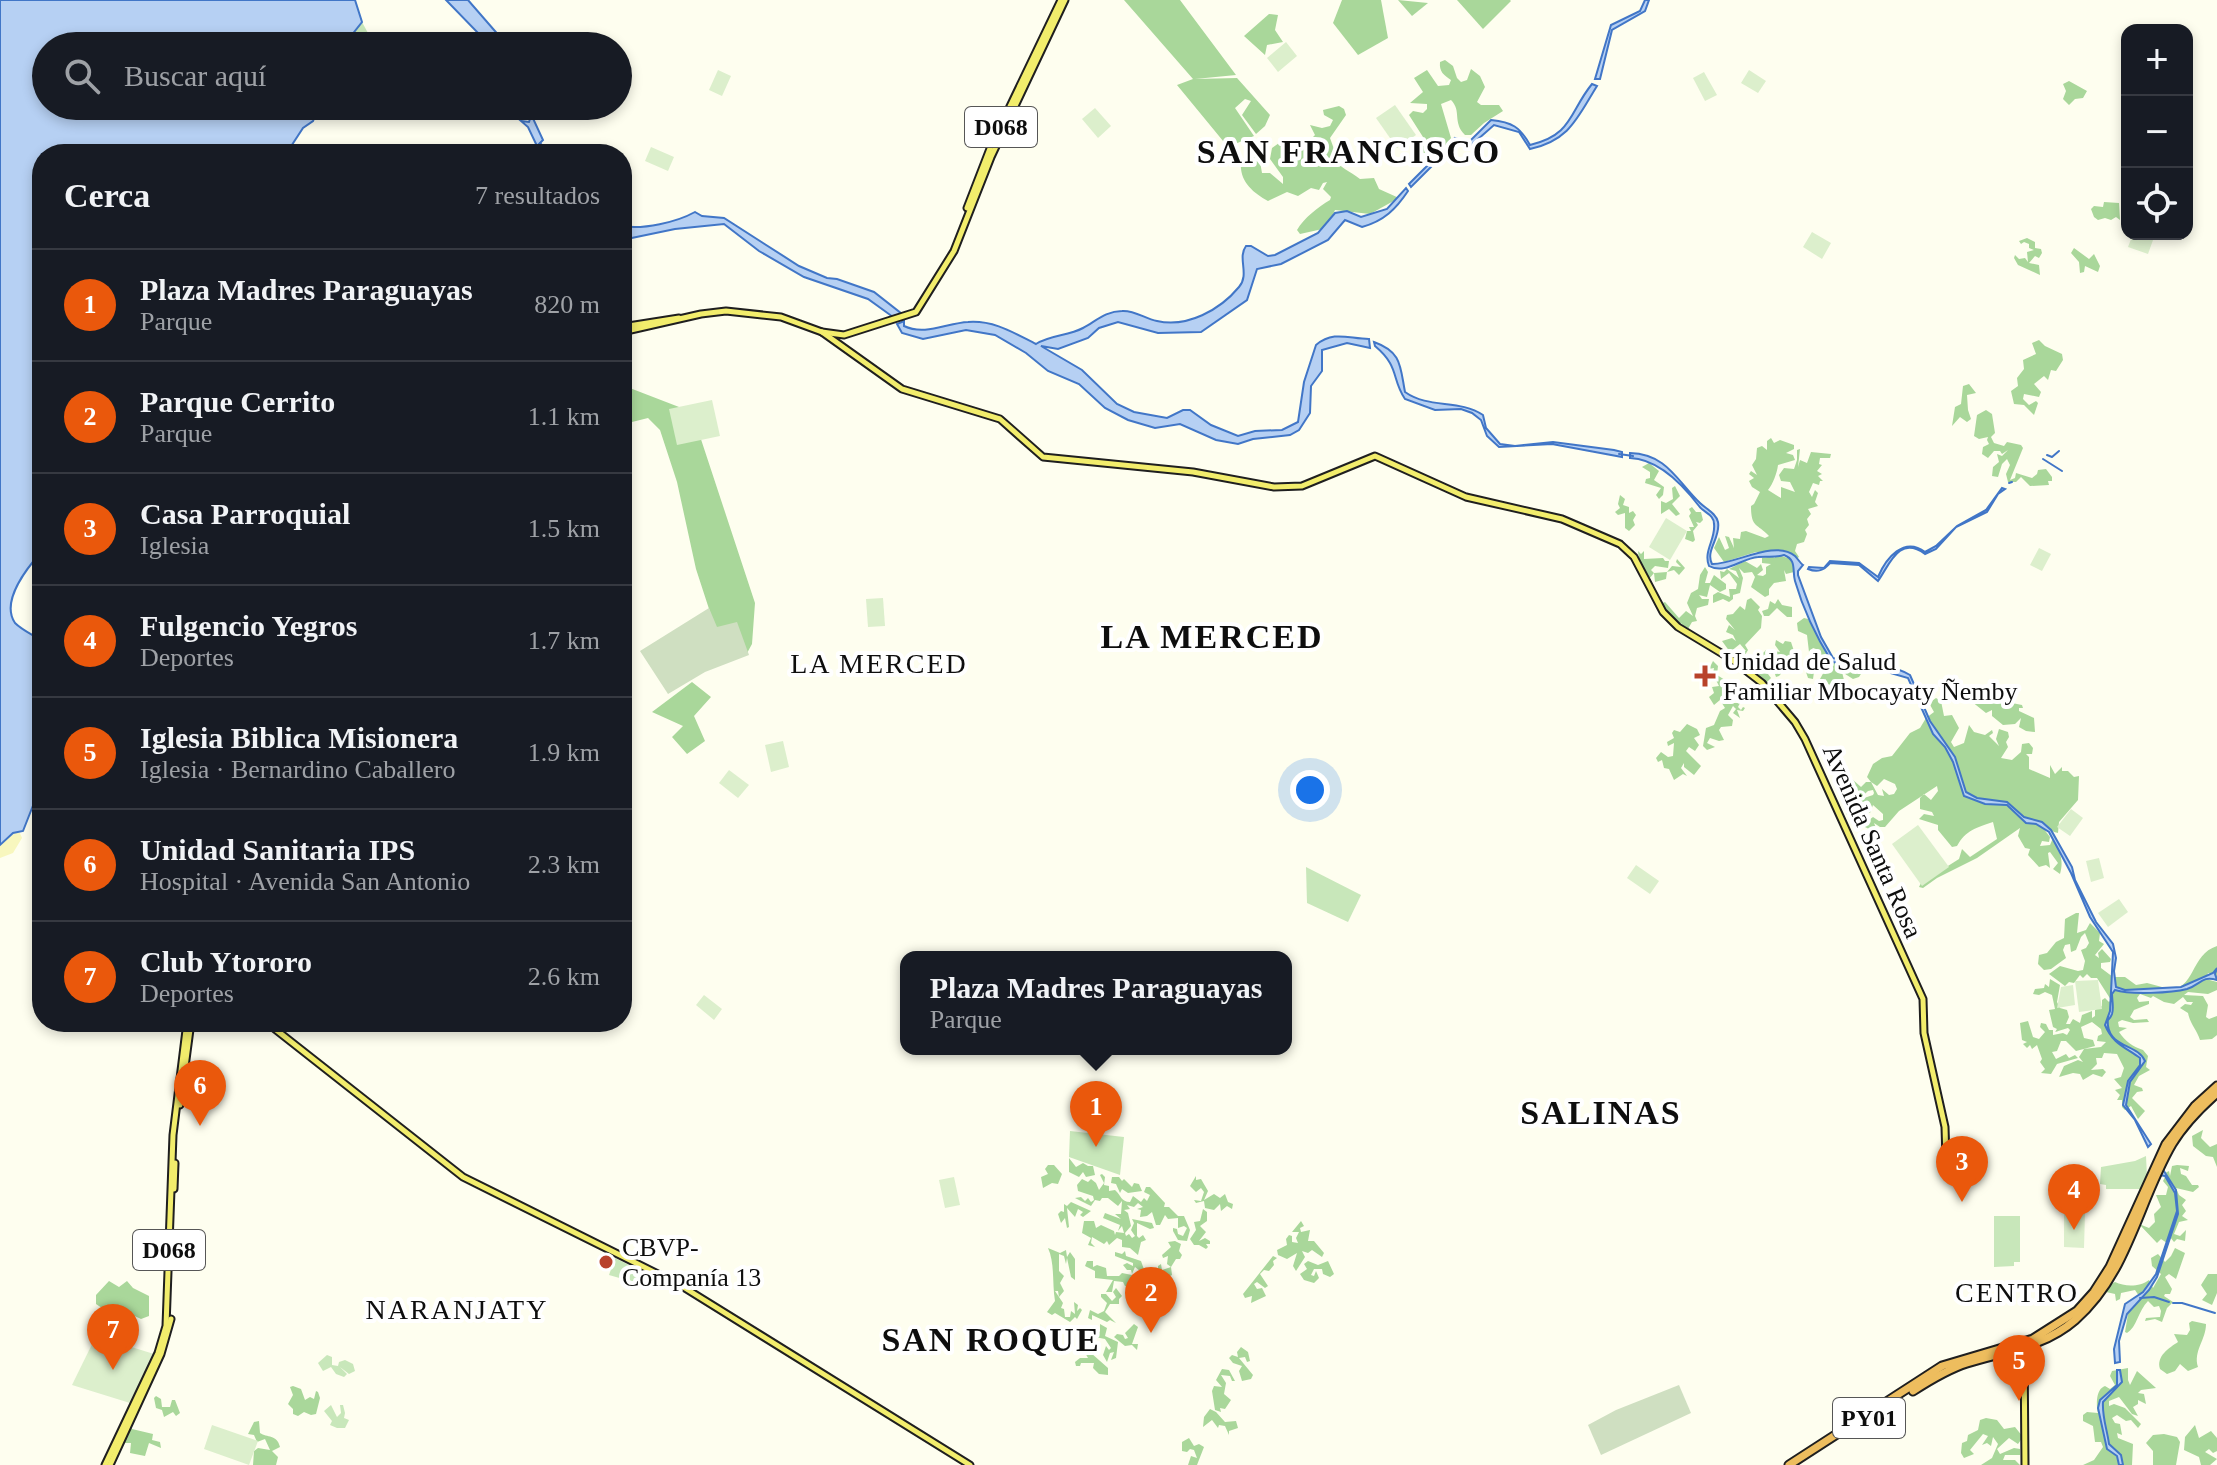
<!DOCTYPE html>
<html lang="es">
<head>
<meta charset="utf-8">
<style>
	:root { --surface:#171b24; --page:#20242c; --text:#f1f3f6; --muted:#9ea1a6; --line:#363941; --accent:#ea580c }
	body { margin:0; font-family:Georgia,serif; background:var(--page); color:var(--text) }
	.controls { position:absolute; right:24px; top:24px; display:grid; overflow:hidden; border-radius:16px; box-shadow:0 4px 12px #0003 }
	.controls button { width:72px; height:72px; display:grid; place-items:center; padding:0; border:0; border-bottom:2px solid var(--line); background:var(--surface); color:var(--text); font:40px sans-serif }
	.you { position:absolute; left:1310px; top:790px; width:28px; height:28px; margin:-20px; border:6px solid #fff; border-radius:50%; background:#1a73e8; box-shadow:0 0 0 12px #1a73e833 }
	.badge { display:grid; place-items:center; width:52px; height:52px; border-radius:50%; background:var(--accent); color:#fff; font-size:26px; font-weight:700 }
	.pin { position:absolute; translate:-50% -66px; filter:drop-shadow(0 2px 4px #0008) }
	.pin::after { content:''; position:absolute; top:42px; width:28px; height:24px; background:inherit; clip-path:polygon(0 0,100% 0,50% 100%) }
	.popup { position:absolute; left:900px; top:951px; width:392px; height:104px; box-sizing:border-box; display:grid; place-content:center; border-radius:16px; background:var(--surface); filter:drop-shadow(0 2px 6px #0005); font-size:26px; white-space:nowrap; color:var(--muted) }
	.popup b { font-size:30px; color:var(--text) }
	.popup::after { content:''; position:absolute; left:50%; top:100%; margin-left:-16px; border:16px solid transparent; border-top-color:var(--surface) }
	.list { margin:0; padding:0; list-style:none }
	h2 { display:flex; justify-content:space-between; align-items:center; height:104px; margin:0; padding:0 32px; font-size:34px }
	h2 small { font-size:26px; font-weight:400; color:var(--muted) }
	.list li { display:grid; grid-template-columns:52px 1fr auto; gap:24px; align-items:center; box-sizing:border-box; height:112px; padding:0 32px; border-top:2px solid var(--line) }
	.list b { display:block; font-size:30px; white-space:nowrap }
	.list p { margin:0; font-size:26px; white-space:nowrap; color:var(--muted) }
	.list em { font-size:26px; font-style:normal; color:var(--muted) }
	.icon { flex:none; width:44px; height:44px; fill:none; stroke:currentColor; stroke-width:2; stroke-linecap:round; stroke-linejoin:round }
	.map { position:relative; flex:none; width:2217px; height:1465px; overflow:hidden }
	.search { position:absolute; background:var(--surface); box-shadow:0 4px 12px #0003; left:32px; top:32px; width:600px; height:88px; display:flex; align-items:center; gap:20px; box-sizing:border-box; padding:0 28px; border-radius:44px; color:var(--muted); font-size:30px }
	.panel { position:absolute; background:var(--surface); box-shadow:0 4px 12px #0003; left:32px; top:144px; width:600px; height:888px; border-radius:32px }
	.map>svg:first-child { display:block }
	.green { fill:#c8e7ba }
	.forest { fill:#a9d79a; fill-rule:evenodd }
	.sand { fill:#f8f7be }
	.cemetery { fill:#cfdfc1 }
	.pitch { fill:#dcefcc }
	.water { fill:#b6d0f3; stroke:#4176c7; stroke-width:2 }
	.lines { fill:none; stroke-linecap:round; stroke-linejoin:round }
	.stream { stroke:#4176c7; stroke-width:2 }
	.major-casing { stroke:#1f1f1f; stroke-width:9 }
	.highway-casing { stroke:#1f1f1f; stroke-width:11 }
	.major { stroke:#f2ed6c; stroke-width:5 }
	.highway { stroke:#edbd5e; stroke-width:7 }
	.poi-dot { fill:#b8422c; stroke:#fff; stroke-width:3 }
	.labels { text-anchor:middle; stroke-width:8; stroke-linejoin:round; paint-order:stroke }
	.shield { fill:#fff; stroke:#565656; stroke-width:2 }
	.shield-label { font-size:24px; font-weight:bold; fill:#0e0e0e }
	.poi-label { font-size:26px; fill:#0e0e0e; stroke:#fff; text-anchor:start }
	.street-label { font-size:26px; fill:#0e0e0e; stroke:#fff }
	.neighbourhood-label { font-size:28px; letter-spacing:2px; fill:#0e0e0e; stroke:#fff }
	.district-label { font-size:34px; font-weight:bold; letter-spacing:2px; fill:#0e0e0e; stroke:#fff }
</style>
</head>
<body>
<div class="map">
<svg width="2217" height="1465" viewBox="0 0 2217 1465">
	<rect width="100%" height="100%" fill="#fefeef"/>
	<!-- green -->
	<g class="green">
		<path d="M362,22l13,24h-32z"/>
		<path d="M1306,867l55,28 -13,27 -41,-19z"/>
		<path d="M1070,1131l54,6 -4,38 -51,-18z"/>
		<path d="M2146,1156l1,21 -6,12h-35v-4l-6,-1 1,-17 34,-6z"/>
		<path d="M1994,1216h26v46h-6v4l-20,1z"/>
		<path d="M615,1258l32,16 -3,11 -35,-10z"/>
		<path d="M327,1355l5,2v8l6,1 1,-4 6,-2 8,4 2,7 -6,3 -9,-7 7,7 -3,3 -8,-3 -5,-7 -8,4 -5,-8z"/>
		<path d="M331,1405l6,12 4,-4 -1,-8h3l2,8 -1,5 5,2 -4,8h-8l-7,-3 2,-4 -8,-10z"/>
	</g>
	<!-- forest -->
	<g class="forest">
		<path d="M1124,0h56l56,75 -41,4 42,-1 33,37 -5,11 -9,8 -14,-19 9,-14 -6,-2 -10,9 19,28 -26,11 -51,-62 16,-6z"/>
		<path d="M1342,0h39l7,38 -30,17 -25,-32z"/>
		<path d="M1398,0l30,3 -16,13z"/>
		<path d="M1457,0h53l1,1 -28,28z"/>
		<path d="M1269,14l9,1 -3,15 8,12 -16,3 -2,10 -21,-19z"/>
		<path d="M1445,60l8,6 4,12 4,4 6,-2 4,-11 9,7 5,11 -8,15 4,3h18l4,6 -19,12 -13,12h-6c-13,-13 -3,-24 -14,-35l-10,4 10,34 -10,14 -11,4 -10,-5 -2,-5 5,-9 -14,-22 4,-4 10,2 4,-4v-5l-17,-1 13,-11 -9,-14 13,-8 11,16 11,-1 2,-5c-7,-5 -12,-8 -11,-18z"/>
		<path d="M2069,81l18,10 -4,7 -8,1 -6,6 -6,-6 3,-8 -3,-7z"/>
		<path d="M1339,106l5,3 2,6 -16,23 4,11 -2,8c8,11 18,14 28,22l14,-1 5,11 20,9 -29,16 -35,-4 -8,18 -27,6 -3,-4c7,-12 21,-23 33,-30l1,-3 -8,-8 4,-7 -4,1 -4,7 -8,-2 -13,8 -11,-4 -19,9c-15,-8 -29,-20 -27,-39l4,-4 14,-2 3,17h8l13,11v-7l-13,-18 2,-11 7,-5 10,5 24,-11 2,-2 -5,-10 12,3 8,-2 3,-6 -9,-5 -1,-5z"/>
		<path d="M2104,202l15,1 1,17 -4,-3 -5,3 -6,-2 -7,2 -4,-3 -3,-8 3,-3 9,1z"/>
		<path d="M2027,238l8,4v6l6,1 1,4 -3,5 -4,-2 -6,7 10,2 1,10 -22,-10 -4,-7 1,-3 4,4 6,-1 3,4 -1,-10 7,-2 -5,-2v-4l-5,-2 -3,2 -2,-3z"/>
		<path d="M2074,248l15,11 5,-5 6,12 -2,6 -13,-6 -1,6 -4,1 -1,-11 -8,-9z"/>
		<path d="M2039,340l6,6 17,8 1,6 -7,11 -5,-1 -3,10 -4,-4 -10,8 7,8 -2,5 -15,-3 -1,5 6,6 7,-4 2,2 -4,12 -10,-10 -10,-1 -3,-13 7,-5 -1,-8 7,-9 -1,-9 13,-6 -4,-11z"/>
		<path d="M1969,384l7,9 -9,2 1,15 3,9 -4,3 -7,-5 -8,9 3,-19 6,-3 2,-18z"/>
		<path d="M622,385l70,27 63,191 -3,41 -6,11 -21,3 -29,-89 -19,-87 -17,-52 -12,-12 -20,5 -6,8z"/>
		<path d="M1986,410l6,4 3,19 -4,4 3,6 10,3 3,-4 14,3 2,3 -13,32 5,-2 1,-5 16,5 5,-4 1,-4 8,-1 6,8v4h-4l1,4 -19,1 -9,-9 -5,5h-8l-2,-8 4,-9 -3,-6 -5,5 -4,13 -6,-1 1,-9 6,-5 -2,-8 5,2 6,-6 -6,4 -2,-3h-6l-6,7 -6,-4 1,-7 6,-3 -2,-4 1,-3 -9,2 -5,-3 3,-21z"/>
		<path d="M1771,438l3,5 6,-3 14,5v4l-8,4 7,2 2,5 -17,5c-1,8 -5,19 -10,25l13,8v-11l14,5 -5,-10 -9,-1 -2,-6 5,-7 10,1 3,-9v-10l3,-1 -2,18 2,-7 7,3 4,-11 20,2 -1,4h-10l-1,6 3,1 -5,6 5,3 -4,2 5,5h-3l-1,4 -6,-2 -4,9 3,5 3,-7 3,3 -3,9 3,4 -10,3 3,5 -4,5 2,6 -4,5 2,4 -3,8 -7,2 -2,7 4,6 -3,2 -10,-8 -30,1 -32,10 -10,-14 5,-11 6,13 4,-2 -4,-12 4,1 5,11 -1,-10 7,1 1,-7 5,-1 19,7 4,-2c-12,-13 -18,-8 -18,-30l3,-2 6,-12 -8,-5 -3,-6 5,-3 -5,-4 2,-3 6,4 -5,-10 4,-6 1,-11 5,-2 5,4v-9z"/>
		<path d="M1649,463l10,8 -5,9 10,7 -1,8 -4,4 -3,-4 5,-7 -16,-5 1,-4 4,-1v-6l-8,-5z"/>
		<path d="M1675,486l5,10 -8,8 8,10 -4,2 -7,-7 -8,5v-13l5,2 7,-4 -1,-11z"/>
		<path d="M1620,495l5,4 -2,6 6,2v6l4,-2 3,4 -3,5 2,5 -6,6 -4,-3v-15l-7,2 -3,-3 5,-4 -2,-4z"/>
		<path d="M1692,507l4,5h5l2,8 -3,3 -4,-1 2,3 -5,6 2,9 -2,2 -8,-3 2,-8h4l-2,-4h5l-5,-11 2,-3 -2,-4z"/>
		<path d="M1638,551l3,3 3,-3v8l19,-1 2,3h4l-1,7 -13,-2 -4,4 3,3 13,-1 5,-6 9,1 -5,-5 1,-3 8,9 -6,7 -5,-5 -7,2 -1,7 -11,3 -1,-9 -5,6 -9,-12z"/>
		<path d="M1777,555l15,4 2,13 -8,2 -2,-4 2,11 -12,2 -5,6v6l-4,2 -14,-10 4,-10 -3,-5 -8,1 -5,-5 4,10 -3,15 -7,2v4l-4,3 -6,-3 -10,4v-8l5,-3 12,5 -1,-8h7l1,-5 -8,-11 -8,6 -1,-8 4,1 3,-3 12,9 -3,-7 -7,-2 16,-8 12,7 4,-4 2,6 -6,5 6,1 3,-2v-7l5,-3 -9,-1v-5l11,-2 1,2z"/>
		<path d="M1705,567l3,5 -3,11h5l4,-8 12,9v5l-6,3 -10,-7 -3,12 -8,-2 3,4h7l-1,6 -11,3 -2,8 2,5 -5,1 -4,7 -23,-18 -5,-7 5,-2 14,16 7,-7 7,5 -6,-13 4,-10 7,-4 2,-14z"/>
		<path d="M1751,598l9,9 -2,3 4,6 -1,12 -16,17 3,5 -3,5 -4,-3 5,-1 -6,-7 -10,8 -8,-11 10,-3 4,3 -3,-6 -7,-3 3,-7 6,5 -9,-11 1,-4 6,-1 7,-8 5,4 2,-10z"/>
		<path d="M1778,599l4,6 10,2v10h-5l-10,-9 -8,8h-5l-2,-5 6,-2 2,-8 5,3z"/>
		<path d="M1804,618l4,1c7,12 20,43 34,46 6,2 14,0 20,0l2,4 -5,8 -6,2 -11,-7 2,8 -5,3 -5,-2 -5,4 -4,-6 -1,5 -4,-5 5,-9 5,1 -8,-8 -8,9 -1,7 -5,-1 -2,-6 8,-11h4l1,-11 -6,-2 -4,4 -2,-17 -9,-4 -1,-8z"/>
		<path d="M1776,640l7,4 2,-3 6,1 5,15 -17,19 -3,1 -2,-6 -4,-2 -2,5 3,4 -5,5 -7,-6 -3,-9 6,-2 1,-13 3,-3 14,2 -5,-7z"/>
		<path d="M1713,661l5,5 -1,9 8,5v7l3,-2 -1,5 4,5 -2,6 5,-2v4h6l-2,4 3,3 2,-3 2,1 -2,3 -6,-1 3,8 -7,-5 3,-4 -3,-3 -5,9 5,5 -1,6 -11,1 -2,3 5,10 -5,1 -9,-3 -3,5 8,4 -8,3 -4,-4 3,-18 8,-3 6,-14 5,-3 -5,-8 -6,5 -5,-8 5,-4 -2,-6 7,-1 -6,-12 1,-6 -5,1z"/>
		<path d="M692,682l19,15 -17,19 11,25 -18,13 -15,-17 11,-11 -31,-14z"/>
		<path d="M2004,688l8,15 10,2 1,3h-4v3l15,7 1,14 -9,-1 -7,-4 2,-9 -6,6 -12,1 -11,-9v-6l-6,3 -15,-12 6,-8 8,3 2,-2 5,5 3,-8z"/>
		<path d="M1936,698l5,3 3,15 8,-1 7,13 -8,14 3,5 10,-4 5,-18 5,7 11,3 7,-5 1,3 -4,3 10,10 -3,-7 3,-10 9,3 1,5 -3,5 2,5 -7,11 11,2 9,-8 1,-8 7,-1 4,5 -1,6h-6l3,3v12l21,9v-13l5,9 7,-7v4h6l6,6 5,-1 -1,24 -19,22 -1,11c-8,-1 -13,-8 -25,-10l7,1 10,13 -1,5 -7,-1 -2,5 10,-1 3,-7c7,13 11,22 7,36l-7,-5 5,-6 -8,-11 -2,1 2,15 -4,-3 -7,2 -11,-12 2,-6 -5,-1 -7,-12 2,-8 -43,30 -40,20 -14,10 -4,-1 2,-4 38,-24 3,-10 8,8 27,-18 -4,-17c-17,6 -27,8 -36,24l-5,1 -14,-17v-5l-19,-6 5,-5 10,2 -2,-4 -12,-3v-11l4,-4 7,6 7,-9 -1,-5 -38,25 -14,16h-5l-6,-4 2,5 -5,2 -10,-5 2,-5 2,3 8,-6 6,4 4,-1v-6l-10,-9 -3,8 -6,-4 -5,2 -5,6 -7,-2 -1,-3 16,-8 -4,-1 6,-5 9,-3 1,-2 -1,-3 -5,1 -12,11 -1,-10 -8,-12 5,-1 9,8 5,-5h5l-4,-5 6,-13 9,-6 10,-2 18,-23 10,-5 6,-10 8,-6 -5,-9zM1884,779l11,5 2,5 -3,5 -5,1 -7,-6 2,7 -6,-1 -7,-13 6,4z"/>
		<path d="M1687,724l10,5 3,6 -6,3 5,7 -4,6 -6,-4 -3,4 15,15 -7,9 -10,-8v-4l-3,5 6,8 -4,-2 -9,6 -5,-11 -5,-1 -2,-8 -4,2 -2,-4 5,-6 7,5 5,-1 1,-13 -6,3 -1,-4 7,-4 -2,-5 2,-3 6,2z"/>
		<path d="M2076,913h3l-2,20 9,-3 4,-7 10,10 -1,8 5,3 -9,11 4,3 -1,-5 4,-4 9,10 -1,3 -9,1v5l12,9h12l11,8 11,-2 15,4 -3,3c38,6 29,-35 58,-44v33l-3,-4 -6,-2 -2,6 11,3v8l-9,4 -20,-2 -4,3 19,1 5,9 -2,12 3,2 8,-3v19l-5,4 -12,1c-3,-10 -10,-16 -12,-27l-8,-5 5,-4 6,1 2,-3h-6l-4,-5 -9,7 -10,-2 -11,-6 -2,2 -11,-4 -3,4 2,4 10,-1v3l-15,6 -4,7 4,3 13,-1 2,3 -16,1 -11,-3 -4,2 1,5 8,1 -8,4c7,10 13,14 24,18l5,6 -2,11 4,3 -11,6 -5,9 8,3 1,3 -6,1 -5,6 13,13 -7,8 -7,-13 -6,4 -3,-3v-7h-5l3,-5 -5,-5 7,-2 -8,-9 7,-2 3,-9 -7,-14 -13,-1 -2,5h-6l1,6 -6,6 12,-1 3,3 -4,5 -9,-3 -10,6 -3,-6 -7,-1 -14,4 5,-11 14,-6 5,2 -4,-5 5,-8 17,-2 5,-5 -9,-1 1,-5 4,-2 -1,-5 -9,-7 -11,5 3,11 9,2 2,6 -19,5 -10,-10h-5l-4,10 -5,1 4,7 10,-5 3,4 6,-3 3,3 -21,6 -6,10 -10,-1 4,-4 -5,-7 2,-3 -5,-14 -5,4 -2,-4 -3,3 -4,-4 4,-2 -5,-2 -2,-17 8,-2 5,16 6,2 6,-7 -5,-5 1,-4 5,1 3,6h4v5l10,-2 4,2 3,-5 -2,-2 -13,4 2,-3 -4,-2 -4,-17 6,-1 -3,-14 -7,-3 -6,3 -6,-1 2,-5 9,-1 1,-4 4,3 1,-8 10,6 -3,17 3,6 7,2 2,7 -3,7h4l3,-5 7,4 2,-8 10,-4v7l3,-2v-6l7,-4v-6l3,-2 4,4 2,-2 -14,-22h-6l-4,-4 -4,4 -3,-3 -6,8 -5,-1 -4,4 -16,-12 11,-8 18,5 5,-1 2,-9 -4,-11 5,-2 3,-5 -4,-10 -4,4 -5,13 -5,2 -1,-8 -5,1 -2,5 3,8 -15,11 -7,1 -6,-6 1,-9 8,-2 9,-11 8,-4 1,-19z"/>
		<path d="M2203,1130l-2,8 9,9 7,-3v23l-4,-10 -7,-1 -13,-10 -1,-10z"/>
		<path d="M1069,1158l7,9 7,-4 5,3h5l2,9 -9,2 -3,-5 -4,5 -10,-5z"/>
		<path d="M1048,1165h6l8,9 -4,10 -6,-1 -9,5 -2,-11 7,-3 -3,-5z"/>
		<path d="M2177,1165l12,1 -1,5 -8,-3 1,6 5,2 6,9h6l1,2 -6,5 -17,-4 3,7 7,5 -4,5 4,6 -4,5 6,4 -9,2 -5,12 6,2 6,-6 -1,11 -8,-2 -3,3 -4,-5 -3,6 -6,-4 -4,4 -18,-19 10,4 6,-6 -1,-8 7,-7 -5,-12h10l2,-8 -5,-6 3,-6 -1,-2 4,-2 1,5 2,-10z"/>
		<path d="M1102,1174l3,3 -1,8 5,1v5l6,-1c6,5 6,12 15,12l3,-6 8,6 3,-4 3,3 3,-6 -6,-3 2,-5h4l15,16 -1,4h5l9,9h6l6,14 -3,11 -9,-1 -5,-9v-3l4,1 1,5 5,2 4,-8 -3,-2 -6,2v-10l-10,1 -3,-4 -5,10h-4l-4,-13 -5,4 -7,1 1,-7 -4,-1 6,-2 -5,-4 -4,4 -7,-2 3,4 -6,1 4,3 3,13 -6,7 1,3 3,-2 3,4 3,-2 -4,-6 3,-7 -2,-4 20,4 2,5 -4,1 -13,-6v13l2,2 4,-3 3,5 -5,2 -3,13 -8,-7 -8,-1v-7l-5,-2 -8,7 -2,-4 -3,3 -12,-7 -1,6 4,4 -7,-2 3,-7 -9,-5 2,-12h10l2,7 5,-3 13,6 1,4 1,-3 8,1 -2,-7 -4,5 2,-6 -17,-7 2,-5 16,6 -6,-5h6l1,-13 -4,5 -10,-8h-6l-2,3 -5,-1 -4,6 -16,-8 6,-1 4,4 3,-3 3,4 3,-2 -1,-4 -15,-5 -1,-6 5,-6 6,3 3,-3 5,4 3,7 5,-7 -4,-8z"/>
		<path d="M1196,1176v4l5,-1 7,12 -4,9 10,-6 6,4 5,-4 3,8 5,2 -1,5 -5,-3 -6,5 -1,-7 -6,6 -9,-2 -1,-7 -8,2 -2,-3 7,1 3,-9 -3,-4 -5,4 -6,-6z"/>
		<path d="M1112,1177h7l3,4 2,-2 8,8 2,-4 5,1 3,7 -14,2 -6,-4 -2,4 -4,-9 -5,-1z"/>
		<path d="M1071,1202l20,9 -8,6 -3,-2 3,-3 -5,-3 -3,8 -8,-9 2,19 -2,1 -2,-10 -4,5 -3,-9 3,-3 3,1v-8l3,2z"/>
		<path d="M1203,1209l4,3v9l-7,5 6,6 -7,9 6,-3 5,3v3h-4l2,3 -2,2 -7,-4h-5l-4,-6 6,-9 -2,-8 6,-1z"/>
		<path d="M1301,1221l3,5 -4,2 1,4 9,-2 -2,11h6l10,12 -2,4 -10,-7 -4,3 -6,-2 3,6 -9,14 -3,-5 4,-13 -10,6 -9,-4 -1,-5 10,-5 -1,-6 3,-4 3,1v6l6,1 -2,-5 3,-6h-7z"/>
		<path d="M1175,1241l6,3 -2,7 3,4 -2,4h-4l-5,8 1,8 -4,2 -3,-4 -7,-2v-5l3,-2 1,6 9,-3 -4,-3 1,-8 -5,2 -1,-3 9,-8 -3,-5z"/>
		<path d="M1048,1248l12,5 6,-3 1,7 3,-5 5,7v21l-4,-3 -4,-19 -1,6 -2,-8 -5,-2v17l5,5 -4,7 4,8 -5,6 -1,-6h-3l8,12 -2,5 3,1 1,8h5l1,-6 4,3 -1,-12 4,3 -1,6 3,-3 2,2 -5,9 -2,-2 -5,5 -15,-9 -3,2 -5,-3 8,-11c-3,-17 0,-38 -7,-53z"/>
		<path d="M2175,1248l10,5 -9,26 -7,-5 -4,3 7,12 -2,5h-5l-1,2 9,6 -6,6 -5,14 -7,-3 -10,2 1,-3 14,-1 1,-6 -2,-5 -5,1 -6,-6c-10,10 -11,26 -21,32l-2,-1 3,-18 13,-15 -6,-9 -14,3 -1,6 -4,2 -1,-7 -9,-2 2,-6 7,-4c10,5 25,5 34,-2l4,8 8,-14 -9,-8 -1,-8 7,-4 7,8 6,-6z"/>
		<path d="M1125,1251l1,5 15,5 5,14 7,-3 -4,9 1,4 4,1 5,-7 -4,-7 8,5 -5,13 -12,-2 2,-7 -4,-6 -5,1 1,-5 -5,-4 -3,7 -1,-4h-4l-4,-5 4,-2 6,3v-3l-18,-7v-4l7,2z"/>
		<path d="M1273,1256l4,2 -4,3 1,4 -5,6 -5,-1 -4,4 8,12 -3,2 -8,-6 -3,2 3,5 5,-1 4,8 -15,7 1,-7 -7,2 -2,-4z"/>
		<path d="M1087,1261h6v6l4,-2 9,3 1,8h12l3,-3 10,2 -1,12 4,5 -1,10 -5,-2 1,-12 -5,-2 -2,-4 -9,-1 -2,11h-6l7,-12 -18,-2v-7l-10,-5z"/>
		<path d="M1308,1261l10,4 10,-4 6,13 -4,3 -7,-3 -1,-5h-8l-3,6 3,1 2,-5 3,7 -5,5 -10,-3 -4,-6 7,-5 -3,-5z"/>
		<path d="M2208,1274h9v19l-5,12 -10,-5 5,-6 -6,-9z"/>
		<path d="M109,1281l10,6 8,-6 6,7 16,8v20l-8,3 -15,-7 -9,6 -21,-14v-9z"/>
		<path d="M1116,1288l6,8 -3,3v5h-9l-5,8 11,11 -6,-3 -3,2 -15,-7v5l-4,-2 2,-8 8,4 6,-3 3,-8 -6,-6v-3h5l6,7 4,-4 -3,-5z"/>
		<path d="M2192,1321l14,3c0,16 -13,27 -8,43l-10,4 -8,-7 -5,7 -8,3 -7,-5c-4,-13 9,-21 18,-27l-4,-8 13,1 3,-5 -1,-7z"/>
		<path d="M1100,1324l7,4 -2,8 13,6 -2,16 -5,2 3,-8 -4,1 -3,9 -4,-7 3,-9 3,4 2,-2 -6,-9 -10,-2 5,-6z"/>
		<path d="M1134,1324l4,3 -6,17h6l-1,6 -5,-5 -7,1 -11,-9 3,-3 6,1 2,4 3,-1 -3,-5z"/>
		<path d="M1088,1341l3,12 17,15v7l-9,-1 -6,-6 1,-5h-13l-1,3h-4l-1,-4 5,-4h8l-5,-9z"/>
		<path d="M1241,1347l7,5 2,9 -3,1 -2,-5 -6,1 14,17 -2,4 -9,2 -3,-10 3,-5 -9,-3 -4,-5 3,-3 6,2 -1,-5z"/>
		<path d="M2128,1368v12l2,5 7,-14 19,17 -15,2 -3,3 6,1 2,10 -8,-4v4l-5,3 5,9 -6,-2 -13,-17 -10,4v5l5,-2 11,4 16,16 -3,4 -7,-8 -5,1 -9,-6 -5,3 3,5 5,1 2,11 -5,-2 1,5 15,6 -1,21h-49l11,-5 9,-13 -2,-5h-6l-2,-16 -10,-5v-6l4,-3 11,1c-2,-9 -2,-24 7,-27l5,3 5,-4 -5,-9 2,-5z"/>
		<path d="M1222,1369l7,1 6,11h-3l-2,-5 -9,-1 5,8 -2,11 7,6 -6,9 -5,-1 1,4 -6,-2 -3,-19 2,-5 8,1 -6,-7z"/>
		<path d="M293,1386l8,3 4,11 5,-3 4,2 2,-8 2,1 2,6 -4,16 -5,1 -7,-3 -6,4 -5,-2v-5l-5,-5 5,-9 -3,-8z"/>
		<path d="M156,1396l5,3 1,8h8l2,-7h3l5,13 -4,3 -3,-4 -9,5 -2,-7 -6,-2 -2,-10z"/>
		<path d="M1210,1409l6,3 9,10 11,-1 2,7 -9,3v4l-4,-9 -6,-1 -1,3 -6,-8 -9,7 1,-10z"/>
		<path d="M1986,1418l11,2 7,9 11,-2 8,10 -5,7 -9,-6 -12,11 3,5 14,-6 6,1v6h-15l-2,5h12l5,5h-39l11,-7 6,-14 -5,-7 -2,9 -4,-3 -5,2 6,-9 -5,-2 -13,16 4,4 -10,4 -3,-5 1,-10 5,-2 1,-6 10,-5 2,-10z"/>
		<path d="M259,1421l1,12c7,5 17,1 20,14l-8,4 6,6 -2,8h-23l1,-14 4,-3 12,2 -5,-11 -8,3 -3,-7 -6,-1 6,-12z"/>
		<path d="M132,1423v6l21,5 -1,6 8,2 1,6 -12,-5 -4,13 -15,-3 1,-10h-10z"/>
		<path d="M2195,1425l4,13 12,-7 6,7v13l-4,2 -4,-4 -4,3 12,7 -7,6h-9l-2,-8 -15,-7 1,-13z"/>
		<path d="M2164,1434l13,3 3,5 -4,23h-23v-14l-7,-8 7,-8z"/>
		<path d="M1189,1438l5,8 5,-2 5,3 -7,18h-9l3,-9 6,2 -3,-8 -4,-1 -3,3 -5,-1v-9z"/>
	</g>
	<!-- sand -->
	<path class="sand" d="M16,832l4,1 2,5 -9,15 -13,5v-13z"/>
	<!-- cemetery -->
	<g class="cemetery">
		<path d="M709,608l8,19 20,-5 12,33 -44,17 -37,22 -28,-43z"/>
		<path d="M1679,1385l12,28 -90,42 -13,-30 28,-15z"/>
	</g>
	<!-- pitch -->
	<g class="pitch">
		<path d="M1286,42l11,14 -19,16 -11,-14z"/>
		<path d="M718,70l13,6 -9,20 -13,-6z"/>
		<path d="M1749,70l17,11 -8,12 -17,-10z"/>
		<path d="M1704,72l13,23 -12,6 -12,-23z"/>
		<path d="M1395,105l21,30 -19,13 -21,-30z"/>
		<path d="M1095,108l16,18 -13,12 -16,-19z"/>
		<path d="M651,147l23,10 -6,14 -23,-10z"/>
		<path d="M1812,232l19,11 -9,16 -19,-12z"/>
		<path d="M2133,234l20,6 -5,14 -20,-7z"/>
		<path d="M712,400l8,36 -43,9 -8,-36z"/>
		<path d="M1666,518l21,13 -17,29 -21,-13z"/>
		<path d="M2039,548l12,6 -9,17 -12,-6z"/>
		<path d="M883,598l2,28 -17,1 -2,-28z"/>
		<path d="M783,741l6,26 -18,5 -6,-27z"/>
		<path d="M729,770l20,15 -11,13 -19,-15z"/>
		<path d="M2071,809l12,9 -13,18 -13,-9z"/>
		<path d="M1918,825l31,42 -27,19 -30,-42z"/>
		<path d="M2099,858l5,20 -13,4 -5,-21z"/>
		<path d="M1636,865l23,16 -9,13 -23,-16z"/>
		<path d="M2119,899l9,13 -20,15 -10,-14z"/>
		<path d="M2098,980l4,29 -23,3 -4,-31z"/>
		<path d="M2073,985l2,20 -18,3 4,-21z"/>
		<path d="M704,995l18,14 -8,11 -18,-15z"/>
		<path d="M954,1177l6,28 -15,3 -6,-28z"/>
		<path d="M2064,1212l21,1 -1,35 -20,-1z"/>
		<path d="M96,1336l58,18 -24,49 -58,-18z"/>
		<path d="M212,1425l46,16 -9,24 -45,-16z"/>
	</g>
	<!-- water -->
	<g class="water">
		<path d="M0,0h355l7,22 -19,24h-297v60h273l-6,15 -10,7 -17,26h-244v397c-15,17 -42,50 -27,72 7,7 18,12 27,18v151l-6,6 -13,33 -10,2 -13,12z"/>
		<path d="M446,0h22l40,46c-11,0 -23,1 -27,-10z"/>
		<path d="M1645,0h4l-4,11 -33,19 -12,49h-5l16,-54 29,-14z"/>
		<path d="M1592,84l5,2c-20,32 -27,54 -67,63l-11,-17 -25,-7 -25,22 -13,-5 -45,45 -2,-3 46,-46 12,4 3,-1 21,-21c21,2 29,7 39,25 43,-10 39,-33 62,-61z"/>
		<path d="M516,106h7l8,8 12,26 -6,6 -9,-19 -7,-6 8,1 1,-3z"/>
		<path d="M1406,188l2,3c-12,18 -24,30 -46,36l-17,-7 -17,20 -47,24 -24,5 -10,31 -46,32 -43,1 -40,-11 -19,6 -11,10 -30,11 -17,-3 41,24 35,34 17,8 33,6 16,-8h7l21,15 27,11 17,-5 27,-1 16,-8 6,-40 12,-37c18,-15 33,-6 53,-6l1,9 -23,-5 -25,7v21l-11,15 -1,27 -11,17 -9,5 -37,4 -15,5 -22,-4 -36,-16 -25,4 -27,-8 -23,-12 -26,-24 -31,-13 -22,-18 -31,-18 -29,-5 -43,9 -21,-6 -5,-9 7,-3v5c21,10 43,-3 64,-4 26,-2 46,11 68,22 14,-9 32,-8 47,-16 13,-7 23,-17 39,-17 13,-1 23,8 35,10 30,7 63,-11 82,-34 11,-13 -2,-29 7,-41h5l17,10 7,-1 43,-22 17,-20 12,-2 14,6 26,-8z"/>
		<path d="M695,212l7,4 22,2 75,48 28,12 10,1 37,13 28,22 -9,3 -25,-18 -64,-22 -45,-26 -35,-27 -49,5 -53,11v-14c21,4 55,-4 73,-14z"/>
		<path d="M1374,342c28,10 26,24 31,50 24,17 54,7 78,23l3,13 14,16 15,2 38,-4 61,8 8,2v5l-70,-13 -53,3 -12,-11 -6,-16 -9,-7 -11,-4 -26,1 -30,-11c-14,-21 -5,-32 -30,-53z"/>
		<path d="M1630,453c37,1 47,28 70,50 6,6 16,10 18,19 3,16 -13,28 -6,42 22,1 63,-25 83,-8 3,3 5,7 8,9l-5,6v4l23,62 12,21c24,4 55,4 77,17l20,46 25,36 11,35 11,6 30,4 17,15 18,5 9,8 21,37 3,13 21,42 17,22 3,14 -2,13 2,16 9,3 56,-3 32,-14 4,-5 -2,6 2,6c-15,-5 -17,5 -30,9 -15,4 -57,6 -72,1l-3,4c0,6 2,14 0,20 -3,8 -5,2 -4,12 3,22 30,18 37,35l-15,21 -4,23 25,39 -3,3 -13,-27 -12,-15 5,-24 12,-16v-7c-15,-11 -27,-14 -35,-33l5,-14 3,-59 -23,-35 -19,-44 -22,-41 -13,-8 -10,-1 -19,-18 -22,-1 -21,-8 -11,-34 -8,-15 -12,-13 -25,-56 -38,-11 -38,-5c-15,-24 -29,-53 -37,-81 -3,-11 2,-21 -11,-26 -10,3 -16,1 -26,2 -16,1 -33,18 -49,9 -6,-15 7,-27 5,-42 0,-10 -10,-11 -15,-18 -16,-21 -40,-47 -69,-48z"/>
		<path d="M2002,488l3,1 -7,5 -11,18 -31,15 -20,22 -11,5c-26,-19 -35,10 -47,27l-19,-16 -29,-2c-6,7 -12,10 -22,6l1,-2 15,1 6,-7 29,2 19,14c8,-19 26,-41 47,-25l11,-6 21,-20 29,-16z"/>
		<path d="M2162,1168l14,22 2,24 -21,63 -8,13 -22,24 -8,27 1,21 -5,1 -1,-14 11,-45 18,-12 13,-18 21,-63 -2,-18 -10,-17 -6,-1z"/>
		<path d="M2117,1370h3l2,12 -19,20c-1,15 4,27 6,42l12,11 2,10h-4l-2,-9 -10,-7 -9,-41 2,-8 17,-15z"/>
	</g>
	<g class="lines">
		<!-- stream -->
		<g class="stream">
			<path d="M540,143l9,11"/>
			<path d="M1619,454l14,2"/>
			<path d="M2047,455l5,2 7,-6"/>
			<path d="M2043,459l19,12"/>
			<path d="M2009,483l3,-1"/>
			<path d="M2140,1298l14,-1 15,5"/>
			<path d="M2173,1303h9l33,10"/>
		</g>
		<defs>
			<g id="major">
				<path d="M967,208l24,-62 70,-146"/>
				<path d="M622,327l57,-9"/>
				<path d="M622,332l79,-18 25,-3 55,6 41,15 22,3 72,-23 38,-61 37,-94 74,-157"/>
				<path d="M822,332l80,57 98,30 43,38 150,15 81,15 28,-1 73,-30 91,41 96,22 58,25 14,13 29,55 15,15 53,32 31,24 33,39 10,17 118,260 1,34 21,94 1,32"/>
				<path d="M266,1022l197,155 217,108 290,180"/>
				<path d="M180,1105l11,-83"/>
				<path d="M174,1189l1,-26"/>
				<path d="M2024,1346l1,119"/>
				<path d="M105,1465l53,-112 8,-27 7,-191 14,-113"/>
				<path d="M110,1465l51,-111 10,-35"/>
			</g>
			<g id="highway">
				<path d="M1913,1391c17,-11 35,-22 54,-28 38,-12 77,-16 108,-43 53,-46 63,-118 97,-176 12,-20 28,-36 45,-51"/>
				<path d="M1789,1465l153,-99 91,-27 44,-28 17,-19 16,-25 56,-123 29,-38 22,-20"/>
			</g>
		</defs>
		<!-- major casing -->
		<use href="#major" class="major-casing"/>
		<!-- highway casing -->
		<use href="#highway" class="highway-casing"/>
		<!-- major -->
		<use href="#major" class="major"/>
		<!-- highway -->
		<use href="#highway" class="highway"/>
	</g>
	<!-- markers -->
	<g class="poi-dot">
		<path d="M1701 664h8v8h8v8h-8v8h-8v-8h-8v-8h8z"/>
		<circle cx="606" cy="1262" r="8"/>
	</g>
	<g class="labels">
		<!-- shield labels -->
		<g class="shield">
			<rect x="965" y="107" width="72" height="40" rx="6"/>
			<rect x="133" y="1230" width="72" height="40" rx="6"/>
			<rect x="1833" y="1398" width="72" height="40" rx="6"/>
		</g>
		<g class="shield-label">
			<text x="1001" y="135">D068</text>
			<text x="169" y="1258">D068</text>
			<text x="1869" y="1426">PY01</text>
		</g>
		<!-- poi labels -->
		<g class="poi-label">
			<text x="1723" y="670">Unidad de Salud<tspan x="1723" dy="30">Familiar Mbocayaty Ñemby</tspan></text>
			<text x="622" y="1256">CBVP-<tspan x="622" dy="30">Companía 13</tspan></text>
		</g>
		<!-- street labels -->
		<g class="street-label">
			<text transform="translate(1873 841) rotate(66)" y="9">Avenida Santa Rosa</text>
		</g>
		<!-- neighbourhood labels -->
		<g class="neighbourhood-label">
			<text x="879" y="673">LA MERCED</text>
			<text x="2017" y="1302">CENTRO</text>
			<text x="457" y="1319">NARANJATY</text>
		</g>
		<!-- district labels -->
		<g class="district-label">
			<text x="1349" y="163">SAN FRANCISCO</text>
			<text x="1212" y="648">LA MERCED</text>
			<text x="1601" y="1124">SALINAS</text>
			<text x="991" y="1351">SAN ROQUE</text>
		</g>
	</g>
</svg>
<div class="controls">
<button>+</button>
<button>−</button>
<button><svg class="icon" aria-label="locate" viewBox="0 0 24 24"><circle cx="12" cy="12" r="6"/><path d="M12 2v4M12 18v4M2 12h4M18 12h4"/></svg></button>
</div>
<div class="you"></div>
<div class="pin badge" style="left:1096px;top:1147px">1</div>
<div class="popup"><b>Plaza Madres Paraguayas</b>Parque</div>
<div class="pin badge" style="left:1151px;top:1333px">2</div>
<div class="pin badge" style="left:1962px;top:1202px">3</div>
<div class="pin badge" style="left:2074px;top:1230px">4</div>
<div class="pin badge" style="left:2019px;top:1401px">5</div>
<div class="pin badge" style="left:200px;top:1126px">6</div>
<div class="pin badge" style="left:113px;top:1370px">7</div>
<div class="search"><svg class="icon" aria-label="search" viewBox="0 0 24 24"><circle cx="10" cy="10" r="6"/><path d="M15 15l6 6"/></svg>Buscar aquí</div>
<section class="panel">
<h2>Cerca<small>7 resultados</small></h2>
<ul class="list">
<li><span class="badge">1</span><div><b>Plaza Madres Paraguayas</b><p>Parque</p></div><em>820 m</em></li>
<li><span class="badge">2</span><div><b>Parque Cerrito</b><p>Parque</p></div><em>1.1 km</em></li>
<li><span class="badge">3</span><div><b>Casa Parroquial</b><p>Iglesia</p></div><em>1.5 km</em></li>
<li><span class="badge">4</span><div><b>Fulgencio Yegros</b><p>Deportes</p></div><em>1.7 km</em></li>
<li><span class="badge">5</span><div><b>Iglesia Biblica Misionera</b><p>Iglesia · Bernardino Caballero</p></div><em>1.9 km</em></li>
<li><span class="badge">6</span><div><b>Unidad Sanitaria IPS</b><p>Hospital · Avenida San Antonio</p></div><em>2.3 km</em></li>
<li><span class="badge">7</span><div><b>Club Ytororo</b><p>Deportes</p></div><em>2.6 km</em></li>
</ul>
</section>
</div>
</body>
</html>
